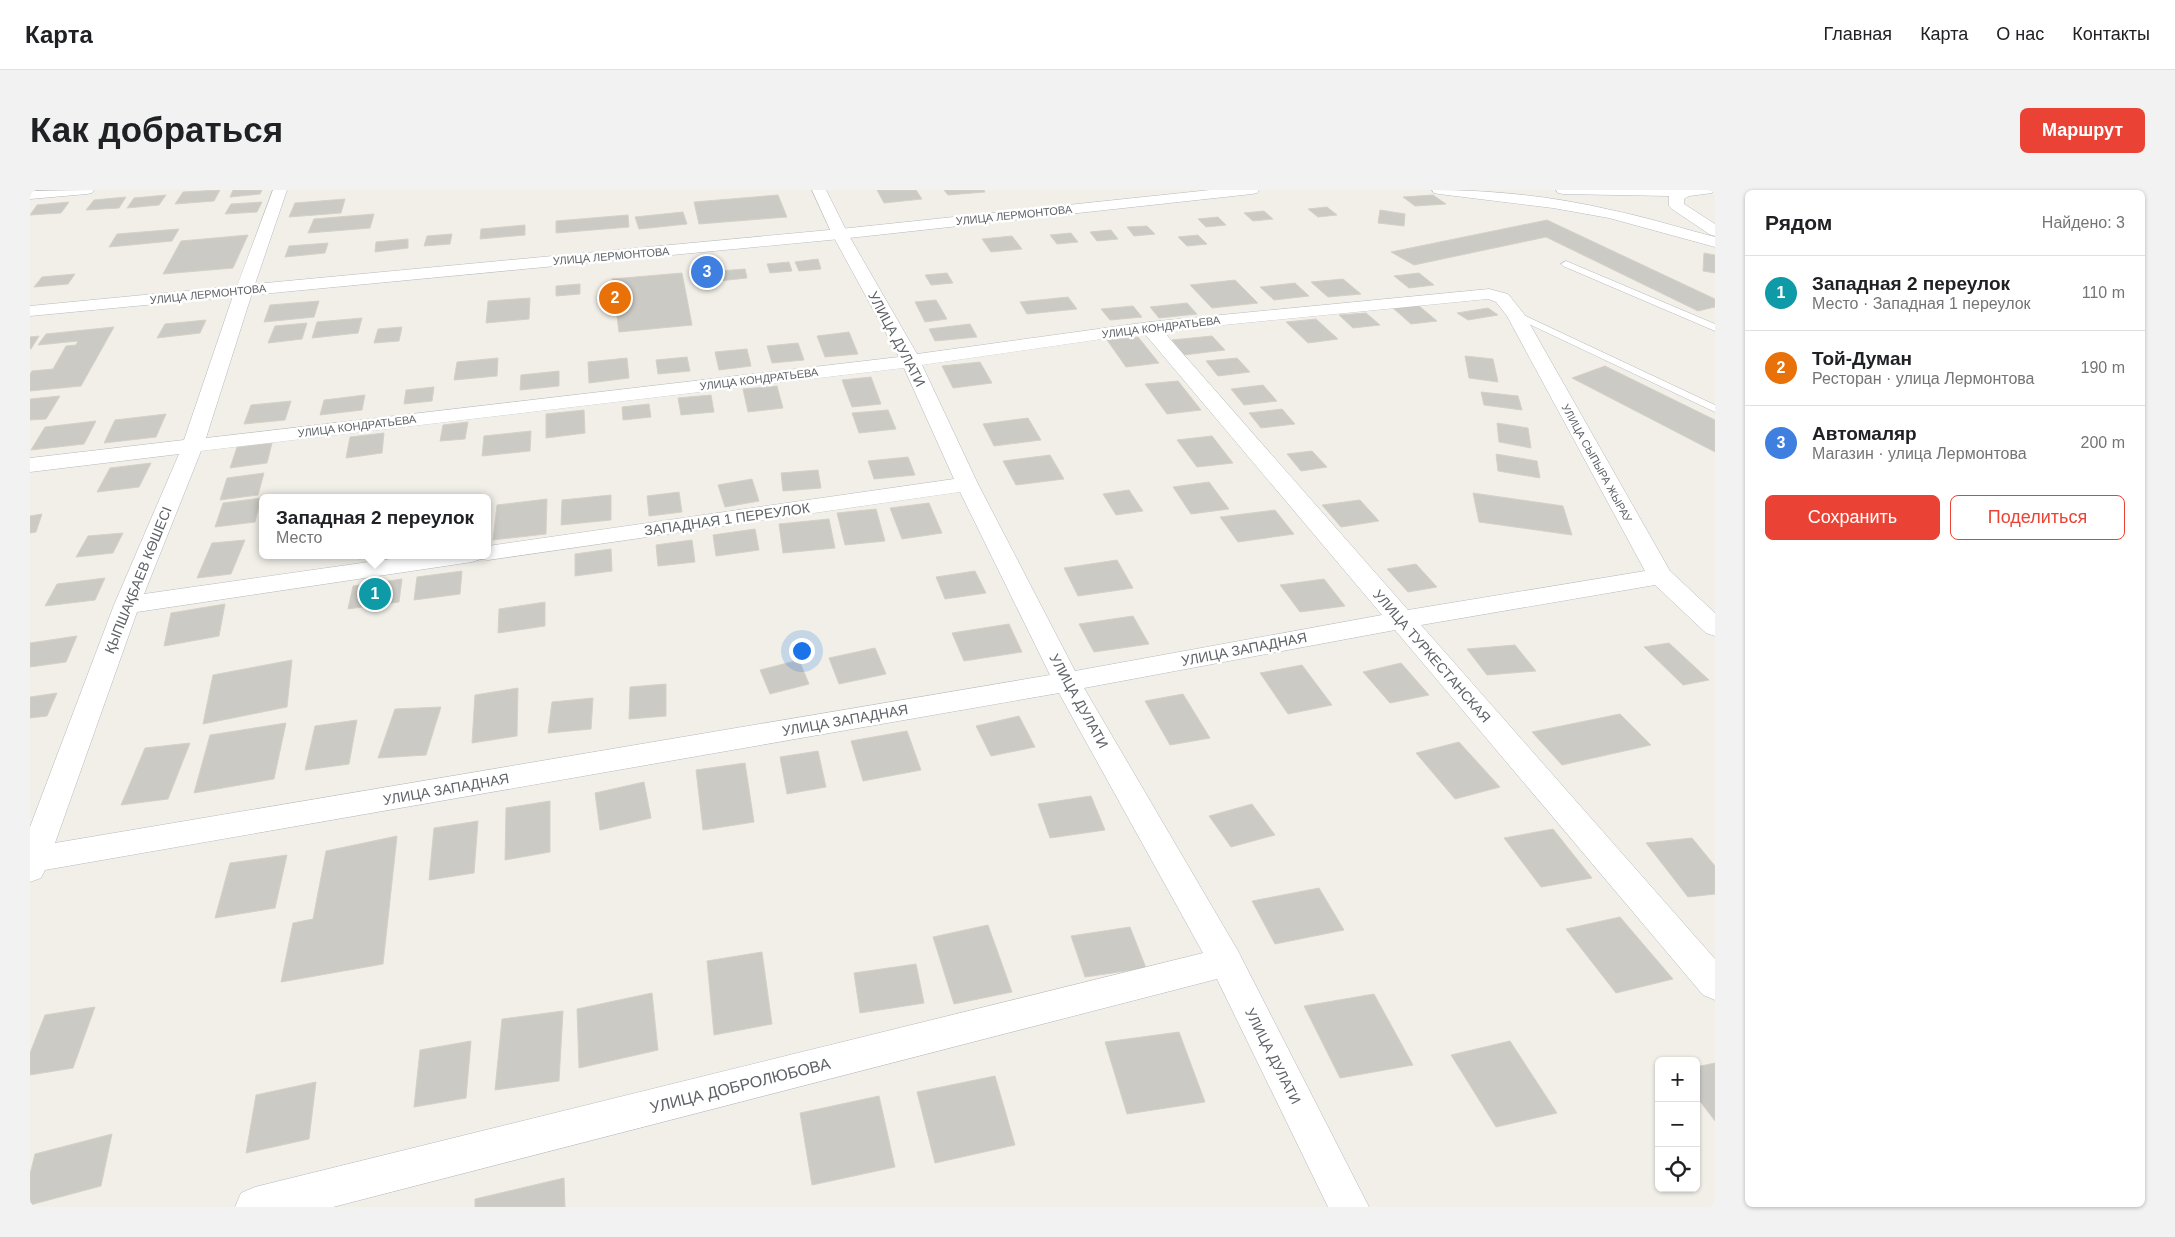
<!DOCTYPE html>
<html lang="ru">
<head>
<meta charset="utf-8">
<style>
	:root { --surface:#fff; --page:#f2f2f2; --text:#202124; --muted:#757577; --line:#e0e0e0; --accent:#ea4335 }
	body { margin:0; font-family:Helvetica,sans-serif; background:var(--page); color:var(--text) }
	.controls { position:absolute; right:15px; bottom:15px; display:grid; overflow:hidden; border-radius:8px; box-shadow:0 1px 4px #0004 }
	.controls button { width:45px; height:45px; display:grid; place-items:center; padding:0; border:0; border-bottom:1px solid var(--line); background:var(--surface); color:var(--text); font:25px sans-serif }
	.you { position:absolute; left:771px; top:460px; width:18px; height:18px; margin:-12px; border:4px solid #fff; border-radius:50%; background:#1a73e8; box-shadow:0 0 0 8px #1a73e833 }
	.badge { display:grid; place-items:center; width:32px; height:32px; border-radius:50%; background:var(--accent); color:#fff; font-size:16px; font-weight:700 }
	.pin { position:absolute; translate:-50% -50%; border:2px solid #fff; box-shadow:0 1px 5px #0006 }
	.popup { position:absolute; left:229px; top:304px; width:232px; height:65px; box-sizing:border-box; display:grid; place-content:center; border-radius:8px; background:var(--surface); filter:drop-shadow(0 1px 4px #0005); font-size:16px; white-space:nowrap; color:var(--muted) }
	.popup b { font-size:19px; color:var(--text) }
	.popup::after { content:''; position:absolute; left:50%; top:100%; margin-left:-10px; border:10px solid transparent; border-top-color:var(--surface) }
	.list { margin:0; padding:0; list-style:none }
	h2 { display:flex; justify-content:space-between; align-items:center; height:65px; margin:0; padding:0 20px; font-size:21px }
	h2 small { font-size:16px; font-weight:400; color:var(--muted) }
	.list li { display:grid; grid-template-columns:32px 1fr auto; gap:15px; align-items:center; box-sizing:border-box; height:75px; padding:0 20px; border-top:1px solid var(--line) }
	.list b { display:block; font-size:19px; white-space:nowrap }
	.list p { margin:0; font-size:16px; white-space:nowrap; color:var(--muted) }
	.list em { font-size:16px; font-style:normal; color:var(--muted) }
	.actions { display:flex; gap:10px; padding:15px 20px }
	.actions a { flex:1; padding:11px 0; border:1px solid var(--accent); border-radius:8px; text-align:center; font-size:18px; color:var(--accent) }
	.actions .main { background:var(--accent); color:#fff }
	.icon { flex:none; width:28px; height:28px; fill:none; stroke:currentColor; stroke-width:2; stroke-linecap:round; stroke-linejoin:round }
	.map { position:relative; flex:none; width:1685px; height:1017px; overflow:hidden; border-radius:8px }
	header { display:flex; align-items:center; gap:30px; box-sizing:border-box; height:70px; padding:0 25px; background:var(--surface); border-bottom:1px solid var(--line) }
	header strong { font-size:24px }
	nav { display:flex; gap:28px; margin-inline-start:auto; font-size:18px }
	.intro { display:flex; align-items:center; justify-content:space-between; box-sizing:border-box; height:120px; padding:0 30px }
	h1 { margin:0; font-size:35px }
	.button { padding:12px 22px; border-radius:8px; background:var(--accent); color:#fff; font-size:18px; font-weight:700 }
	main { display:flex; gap:30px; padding:0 30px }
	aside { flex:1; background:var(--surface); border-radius:8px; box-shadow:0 1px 4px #0004 }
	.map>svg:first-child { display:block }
	.building { fill:#cccac5; stroke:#d6d1c6 }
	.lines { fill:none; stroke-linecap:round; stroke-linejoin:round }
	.lane-casing { stroke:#b5b8bc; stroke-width:1 }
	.street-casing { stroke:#b5b8bc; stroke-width:1 }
	.secondary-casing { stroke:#b6babf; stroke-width:1 }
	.lane { fill:#fff; fill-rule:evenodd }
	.street { fill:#fff; fill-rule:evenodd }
	.secondary { fill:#fff; fill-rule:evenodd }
	.labels { text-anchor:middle; stroke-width:5; stroke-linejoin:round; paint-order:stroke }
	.far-street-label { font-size:11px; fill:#5f6368; stroke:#fff }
	.street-label { font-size:14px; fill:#5f6368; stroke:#fff }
	.near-street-label { font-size:16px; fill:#5f6368; stroke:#fff }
</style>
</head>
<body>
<header>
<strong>Карта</strong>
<nav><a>Главная</a><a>Карта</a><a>О нас</a><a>Контакты</a></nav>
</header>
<div class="intro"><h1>Как добраться</h1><a class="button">Маршрут</a></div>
<main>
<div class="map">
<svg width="1685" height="1017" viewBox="0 0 1685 1017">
	<rect width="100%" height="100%" fill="#f1efe8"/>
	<!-- building -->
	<g class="building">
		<path d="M190,0l-6,11 -39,3 8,-12z"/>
		<path d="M203,0h29l-2,4 -30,3z"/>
		<path d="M847,0h39l6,9 -38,4z"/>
		<path d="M914,0h40l1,2 -37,3z"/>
		<path d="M136,5l-7,10 -32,3 7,-10z"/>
		<path d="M748,5l9,22 -88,7 -5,-22z"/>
		<path d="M1403,5l13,9 -31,2 -12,-9z"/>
		<path d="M96,7l-7,11 -33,2 8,-10z"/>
		<path d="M315,9l-4,14 -52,4 6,-14z"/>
		<path d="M39,12l-8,11 -31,2 7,-10z"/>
		<path d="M232,12l-5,10 -32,2 6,-10z"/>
		<path d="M1297,17l10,8 -19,2 -10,-8z"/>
		<path d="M1350,20l25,4 -1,12 -26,-3z"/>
		<path d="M1234,21l9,8 -20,2 -9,-8z"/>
		<path d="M653,22l4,12 -48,5 -4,-12z"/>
		<path d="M344,24l-4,14 -62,5 6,-14z"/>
		<path d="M598,25l1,12 -73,6v-12z"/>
		<path d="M1188,27l8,8 -20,2 -8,-8z"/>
		<path d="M1517,30l168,79v8l-17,4 -152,-74 -132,28 -23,-13z"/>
		<path d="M495,35v10l-45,4 1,-10z"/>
		<path d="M1117,36l8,8 -21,2 -7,-9z"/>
		<path d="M149,39l-7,12 -63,6 8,-13z"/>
		<path d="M1081,40l7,9 -21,2 -7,-9z"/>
		<path d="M1041,43l7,9 -21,2 -7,-9z"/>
		<path d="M422,44l-2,10 -26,2 3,-10z"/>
		<path d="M218,45l-15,33 -70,6 18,-33z"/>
		<path d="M1168,45l9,9 -20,2 -9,-9z"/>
		<path d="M982,46l10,13 -31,3 -9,-13z"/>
		<path d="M378,49v9l-33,4 1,-10z"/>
		<path d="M298,53l-3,10 -40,4 4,-11z"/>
		<path d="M1674,63l11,2v18l-12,-2z"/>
		<path d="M788,69l3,10 -22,2 -4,-9z"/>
		<path d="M759,72l3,9 -22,2 -3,-9z"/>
		<path d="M690,74l1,4 -23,2 -1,-4z"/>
		<path d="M715,79l2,9 -38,4 -2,-10z"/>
		<path d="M652,83l10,52 -73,7 -7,-53z"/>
		<path d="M917,83l6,10 -22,2 -6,-10z"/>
		<path d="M1389,83l15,12 -25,3 -15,-12z"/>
		<path d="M45,84l-7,10 -34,3 8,-10z"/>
		<path d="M1313,89l18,15 -33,3 -17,-15z"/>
		<path d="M1205,90l23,23 -46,5 -22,-23z"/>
		<path d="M1265,93l14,13 -35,4 -14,-13z"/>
		<path d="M550,94v10l-24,2v-10z"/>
		<path d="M1038,107l9,12 -50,5 -7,-12z"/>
		<path d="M500,108l-1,21 -43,4 2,-22z"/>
		<path d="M906,110l11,19 -22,3 -10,-20z"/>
		<path d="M289,111l-5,16 -50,5 6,-17z"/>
		<path d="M1157,113l10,11 -38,4 -9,-11z"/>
		<path d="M1388,115l19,16 -26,3 -18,-16z"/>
		<path d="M1103,116l9,11 -32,3 -9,-11z"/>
		<path d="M1458,118l10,7 -30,5 -11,-7z"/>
		<path d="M1336,123l14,12 -27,3 -14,-13z"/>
		<path d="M332,128l-4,15 -46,5 5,-16z"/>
		<path d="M1286,129l22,20 -30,4 -22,-21z"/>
		<path d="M176,130l-6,13 -43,5 8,-14z"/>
		<path d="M277,133l-5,16 -34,4 7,-17z"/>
		<path d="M940,134l7,13 -42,4 -6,-12z"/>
		<path d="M84,137l-33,59 -51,5v-17l2,-3 21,-2 13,-23 10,-1 2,-4 -40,4 8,-11z"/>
		<path d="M372,137l-3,14 -25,2 4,-14z"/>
		<path d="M819,142l9,22 -33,3 -8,-21z"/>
		<path d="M9,146l-8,13h-1v-12z"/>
		<path d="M1182,146l13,14 -41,5 -12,-15z"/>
		<path d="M1108,147l21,26 -33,4 -19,-27z"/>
		<path d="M768,153l6,17 -32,3 -5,-17z"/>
		<path d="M717,159l4,17 -32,4 -4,-18z"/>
		<path d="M1435,166l28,3 5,23 -29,-4z"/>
		<path d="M657,167l3,14 -32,3 -2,-14z"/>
		<path d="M468,168l-1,18 -43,4 3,-18z"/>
		<path d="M597,168l2,20 -40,5 -1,-21z"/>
		<path d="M1207,168l13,14 -32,4 -12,-15z"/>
		<path d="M950,172l12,21 -39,5 -11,-22z"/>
		<path d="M1575,176l110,54v32l-143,-74z"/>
		<path d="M529,181v15l-39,4 1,-15z"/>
		<path d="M841,187l10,27 -29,3 -10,-27z"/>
		<path d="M1148,191l23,29 -34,4 -22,-30z"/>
		<path d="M1233,195l14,16 -33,4 -13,-16z"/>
		<path d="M747,196l6,22 -35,4 -5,-23z"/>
		<path d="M404,197l-2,14 -28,3 2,-14z"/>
		<path d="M1451,202l37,4 4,14 -38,-5z"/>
		<path d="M335,205l-3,15 -42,5 4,-15z"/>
		<path d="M681,205l3,17 -33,3 -3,-17z"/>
		<path d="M30,206l-14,23 -16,1v-21z"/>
		<path d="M261,211l-6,19 -41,4 7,-19z"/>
		<path d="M619,214l2,13 -28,3 -1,-13z"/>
		<path d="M1252,219l13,15 -34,4 -12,-15z"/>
		<path d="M554,220l1,23 -39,5v-24z"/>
		<path d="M858,220l8,19 -37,4 -7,-20z"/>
		<path d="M136,224l-10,23 -52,6 11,-23z"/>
		<path d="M998,228l13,22 -47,6 -11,-22z"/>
		<path d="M66,231l-12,23 -53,6 14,-23z"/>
		<path d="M438,232l-3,17 -25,2 3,-16z"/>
		<path d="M1467,233l31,5 3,20 -32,-6z"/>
		<path d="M501,241l-1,20 -48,5 2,-20z"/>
		<path d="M354,243l-2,20 -36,5 4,-21z"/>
		<path d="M1182,246l21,27 -36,4 -20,-27z"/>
		<path d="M242,253l-5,20 -37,5 7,-21z"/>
		<path d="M1282,261l15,16 -26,4 -14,-17z"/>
		<path d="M1466,264l41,7 3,17 -42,-7z"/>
		<path d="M1020,265l14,24 -48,6 -13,-24z"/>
		<path d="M878,267l7,18 -41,4 -6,-18z"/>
		<path d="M121,273l-12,24 -42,5 13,-24z"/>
		<path d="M788,280l3,18 -38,3 -2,-18z"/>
		<path d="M234,283l-6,22 -38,5 7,-22z"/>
		<path d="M722,289l7,22 -34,6 -7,-22z"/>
		<path d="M1179,292l20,27 -38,5 -18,-27z"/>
		<path d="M1099,300l14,21 -27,4 -13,-21z"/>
		<path d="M649,302l3,20 -33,4 -2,-20z"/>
		<path d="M1443,303l90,13 9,29 -93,-13z"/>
		<path d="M581,305v25l-50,5 1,-25z"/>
		<path d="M231,308l-6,24 -40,5 8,-24z"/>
		<path d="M517,309l-1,35 -53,6 4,-35z"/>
		<path d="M1330,310l19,21 -38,6 -19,-22z"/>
		<path d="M899,313l13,30 -40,6 -12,-31z"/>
		<path d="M846,319l9,32 -40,4 -8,-32z"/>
		<path d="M1245,320l19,24 -56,8 -18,-25z"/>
		<path d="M12,324l-6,18 -6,1v-17z"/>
		<path d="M799,329l6,29 -52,5 -4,-29z"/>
		<path d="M725,339l4,21 -43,6 -3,-21z"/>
		<path d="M93,343l-10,20 -37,4 12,-21z"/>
		<path d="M215,350l-14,34 -34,4 15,-35z"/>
		<path d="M662,350l3,22 -37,4 -2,-21z"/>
		<path d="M581,359l1,22 -37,5v-22z"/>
		<path d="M329,365h35l-36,4z"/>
		<path d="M1087,370l16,28 -55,8 -14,-28z"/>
		<path d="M1386,374l21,23 -29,5 -21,-23z"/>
		<path d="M432,381l-2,23 -46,6 3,-23z"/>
		<path d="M945,381l11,22 -41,6 -9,-22z"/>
		<path d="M75,388l-10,22 -50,6 12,-22z"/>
		<path d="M372,389l-3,23 -51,7 5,-23z"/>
		<path d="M1294,389l21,27 -45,6 -20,-27z"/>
		<path d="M515,412v24l-47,7 1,-24z"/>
		<path d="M195,414l-6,32 -55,10 7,-33z"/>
		<path d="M1103,426l16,28 -55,8 -15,-28z"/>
		<path d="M979,434l13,28 -58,9 -12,-28z"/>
		<path d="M47,446l-11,26 -36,5v-24z"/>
		<path d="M1639,453l40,37 -26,5 -39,-38z"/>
		<path d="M1485,455l21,26 -49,4 -20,-26z"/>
		<path d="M845,458l11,26 -47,10 -10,-26z"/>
		<path d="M262,470l-5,47 -84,17 10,-49z"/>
		<path d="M769,470l10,24 -39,10 -10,-24z"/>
		<path d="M1371,473l28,32 -39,8 -27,-31z"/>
		<path d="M1272,475l30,40 -44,9 -28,-41z"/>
		<path d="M636,494v32l-37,3 1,-32z"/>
		<path d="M488,498l-1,48 -45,7 3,-48z"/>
		<path d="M27,503l-10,23 -17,2v-21z"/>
		<path d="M1153,504l27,44 -40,7 -25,-44z"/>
		<path d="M563,508l-2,31 -43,4 4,-31z"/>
		<path d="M411,517l-15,48 -48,3 17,-49z"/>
		<path d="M1590,524l31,31 -89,20 -30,-33z"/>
		<path d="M989,526l16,31 -44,9 -15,-30z"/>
		<path d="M327,530l-8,44 -44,6 10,-44z"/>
		<path d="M256,533l-12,56 -80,14 16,-58z"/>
		<path d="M877,541l14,39 -58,11 -12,-40z"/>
		<path d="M1429,552l41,45 -45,12 -39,-46z"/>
		<path d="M160,553l-22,56 -47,6 24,-57z"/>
		<path d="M788,561l8,36 -39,7 -7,-37z"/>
		<path d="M715,573l9,59 -51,8 -7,-60z"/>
		<path d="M614,592l7,36 -51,12 -5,-37z"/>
		<path d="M1061,606l14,34 -55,8 -12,-34z"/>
		<path d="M520,611v51l-45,8 1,-52z"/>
		<path d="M1222,614l23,31 -44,12 -22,-31z"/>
		<path d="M448,631l-4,52 -45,7 5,-52z"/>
		<path d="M1523,639l39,49 -51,9 -37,-49z"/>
		<path d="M367,646l-14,128 -102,18 12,-59 20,-4 13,-68z"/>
		<path d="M1662,648l23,28v28l-27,3 -42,-54z"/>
		<path d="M257,665l-12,53 -60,10 15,-55z"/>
		<path d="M1289,698l25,42 -69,14 -23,-43z"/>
		<path d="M1590,727l53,62 -57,14 -50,-64z"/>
		<path d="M958,735l24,67 -58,12 -21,-67z"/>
		<path d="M1100,737l16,41 -61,9 -14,-41z"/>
		<path d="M732,762l10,72 -58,11 -7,-74z"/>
		<path d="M886,774l8,39 -64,10 -6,-40z"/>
		<path d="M622,803l6,57 -79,18 -2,-59z"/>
		<path d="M1344,804l39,71 -73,13 -36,-72z"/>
		<path d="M65,817l-22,61 -43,7v-22l15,-38z"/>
		<path d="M533,821l-4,70 -64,9 7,-71z"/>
		<path d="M1149,842l26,70 -78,12 -22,-72z"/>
		<path d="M441,851l-5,57 -52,9 6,-57z"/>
		<path d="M1480,851l47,72 -61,14 -45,-72z"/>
		<path d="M1685,873v58l-19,-25v-29z"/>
		<path d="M965,886l20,69 -80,18 -18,-71z"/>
		<path d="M286,892l-7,57 -63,14 10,-58z"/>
		<path d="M849,906l16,71 -83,18 -12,-72z"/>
		<path d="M82,944l-11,52 -71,19v-31l5,-20z"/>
		<path d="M534,988l1,29h-90v-8z"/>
	</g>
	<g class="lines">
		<defs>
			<g id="lane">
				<path d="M1536,71l149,63v7l-152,-65 -2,-2z"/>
				<path d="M1485,121l200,94v7l-203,-96v-4z"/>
			</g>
			<g id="street">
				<path d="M64,0l-2,3 -5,1 -57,5v-8z"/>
				<path d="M782,0h14l22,44 69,120 232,-32 340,-33 19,5 16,20 146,257 45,42v23l-9,-3 -51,-48 -234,40 294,334v41l-12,-5 -308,-365 -311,58 154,263 131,256h-41l-111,-228 -884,228h-98l6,-14 14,-6 948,-234 -144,-260 -1014,177 -4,8 -11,4v-55l84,-222 65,-151 -149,18v-14l154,-18 51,-150 3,-4h12l3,4 -47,148 693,-81 -67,-123zM1458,109l8,3 11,14 138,255 -237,39 -245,-279zM1114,143l238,282 -307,56 -97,-187 -56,-119zM874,178l50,111 -466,67v9h-70l-274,39 57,-143zM930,302l90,183 -995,168 82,-231 335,-50 9,-3 7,1z"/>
			</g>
			<g id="secondary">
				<path d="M243,0h14l-32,94 585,-55 370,-39h49l-2,3 -5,1 -412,45 -810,77v-10l207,-20z"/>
				<path d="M1402,0c60,0 120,6 179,20 35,7 69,18 104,27v10l-106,-29 -56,-10 -114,-14 -5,-1z"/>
				<path d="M1526,0h158l-2,3 -23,3 -5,3v5l31,20v12l-6,-2 -37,-25 -3,-3v-10l-106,-2 -5,-1z"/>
			</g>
		</defs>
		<!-- lane casing -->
		<use href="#lane" class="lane-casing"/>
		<!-- street casing -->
		<use href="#street" class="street-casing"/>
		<!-- secondary casing -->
		<use href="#secondary" class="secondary-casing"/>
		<!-- lane -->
		<use href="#lane" class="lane"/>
		<!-- street -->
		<use href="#street" class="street"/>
		<!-- secondary -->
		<use href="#secondary" class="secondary"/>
	</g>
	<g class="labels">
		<!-- far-street labels -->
		<g class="far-street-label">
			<text transform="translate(984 25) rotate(-6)" y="4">УЛИЦА ЛЕРМОНТОВА</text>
			<text transform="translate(581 66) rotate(-5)" y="4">УЛИЦА ЛЕРМОНТОВА</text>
			<text transform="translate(178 104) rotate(-6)" y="4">УЛИЦА ЛЕРМОНТОВА</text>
			<text transform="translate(1131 137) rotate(-7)" y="4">УЛИЦА КОНДРАТЬЕВА</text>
			<text transform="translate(729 189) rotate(-7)" y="4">УЛИЦА КОНДРАТЬЕВА</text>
			<text transform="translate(327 236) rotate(-7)" y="4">УЛИЦА КОНДРАТЬЕВА</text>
			<text transform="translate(1567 273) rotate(61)" y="4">УЛИЦА СЫПЫРА ЖЫРАУ</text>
		</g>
		<!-- street labels -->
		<g class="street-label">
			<text transform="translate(867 149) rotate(62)" y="5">УЛИЦА ДУЛАТИ</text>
			<text transform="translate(697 329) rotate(-8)" y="5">ЗАПАДНАЯ 1 ПЕРЕУЛОК</text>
			<text transform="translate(108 390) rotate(-68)" y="5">ҚЫПШАҚБАЕВ КӨШЕСІ</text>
			<text transform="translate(1214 459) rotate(-11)" y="5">УЛИЦА ЗАПАДНАЯ</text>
			<text transform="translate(1402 466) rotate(49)" y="5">УЛИЦА ТУРКЕСТАНСКАЯ</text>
			<text transform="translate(1049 511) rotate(61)" y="5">УЛИЦА ДУЛАТИ</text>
			<text transform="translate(815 530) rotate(-10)" y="5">УЛИЦА ЗАПАДНАЯ</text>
			<text transform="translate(416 599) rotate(-10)" y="5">УЛИЦА ЗАПАДНАЯ</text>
			<text transform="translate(1243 866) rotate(63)" y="5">УЛИЦА ДУЛАТИ</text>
		</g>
		<!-- near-street labels -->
		<g class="near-street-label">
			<text transform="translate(710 895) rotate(-14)" y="6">УЛИЦА ДОБРОЛЮБОВА</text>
		</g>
	</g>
</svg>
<div class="controls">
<button>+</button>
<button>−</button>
<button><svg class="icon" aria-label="locate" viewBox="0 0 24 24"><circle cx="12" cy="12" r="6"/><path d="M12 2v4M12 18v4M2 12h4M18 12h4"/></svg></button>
</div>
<div class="you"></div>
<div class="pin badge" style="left:345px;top:404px;background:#0f9aa8">1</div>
<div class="popup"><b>Западная 2 переулок</b>Место</div>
<div class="pin badge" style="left:585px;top:108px;background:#e8710a">2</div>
<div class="pin badge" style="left:677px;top:82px;background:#3f7fe0">3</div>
</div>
<aside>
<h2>Рядом<small>Найдено: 3</small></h2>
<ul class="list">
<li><span class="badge" style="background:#0f9aa8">1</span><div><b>Западная 2 переулок</b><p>Место · Западная 1 переулок</p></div><em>110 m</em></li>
<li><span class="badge" style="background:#e8710a">2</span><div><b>Той-Думан</b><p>Ресторан · улица Лермонтова</p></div><em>190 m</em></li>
<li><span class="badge" style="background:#3f7fe0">3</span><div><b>Автомаляр</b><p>Магазин · улица Лермонтова</p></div><em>200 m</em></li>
</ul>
<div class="actions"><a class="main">Сохранить</a><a>Поделиться</a></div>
</aside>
</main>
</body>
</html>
